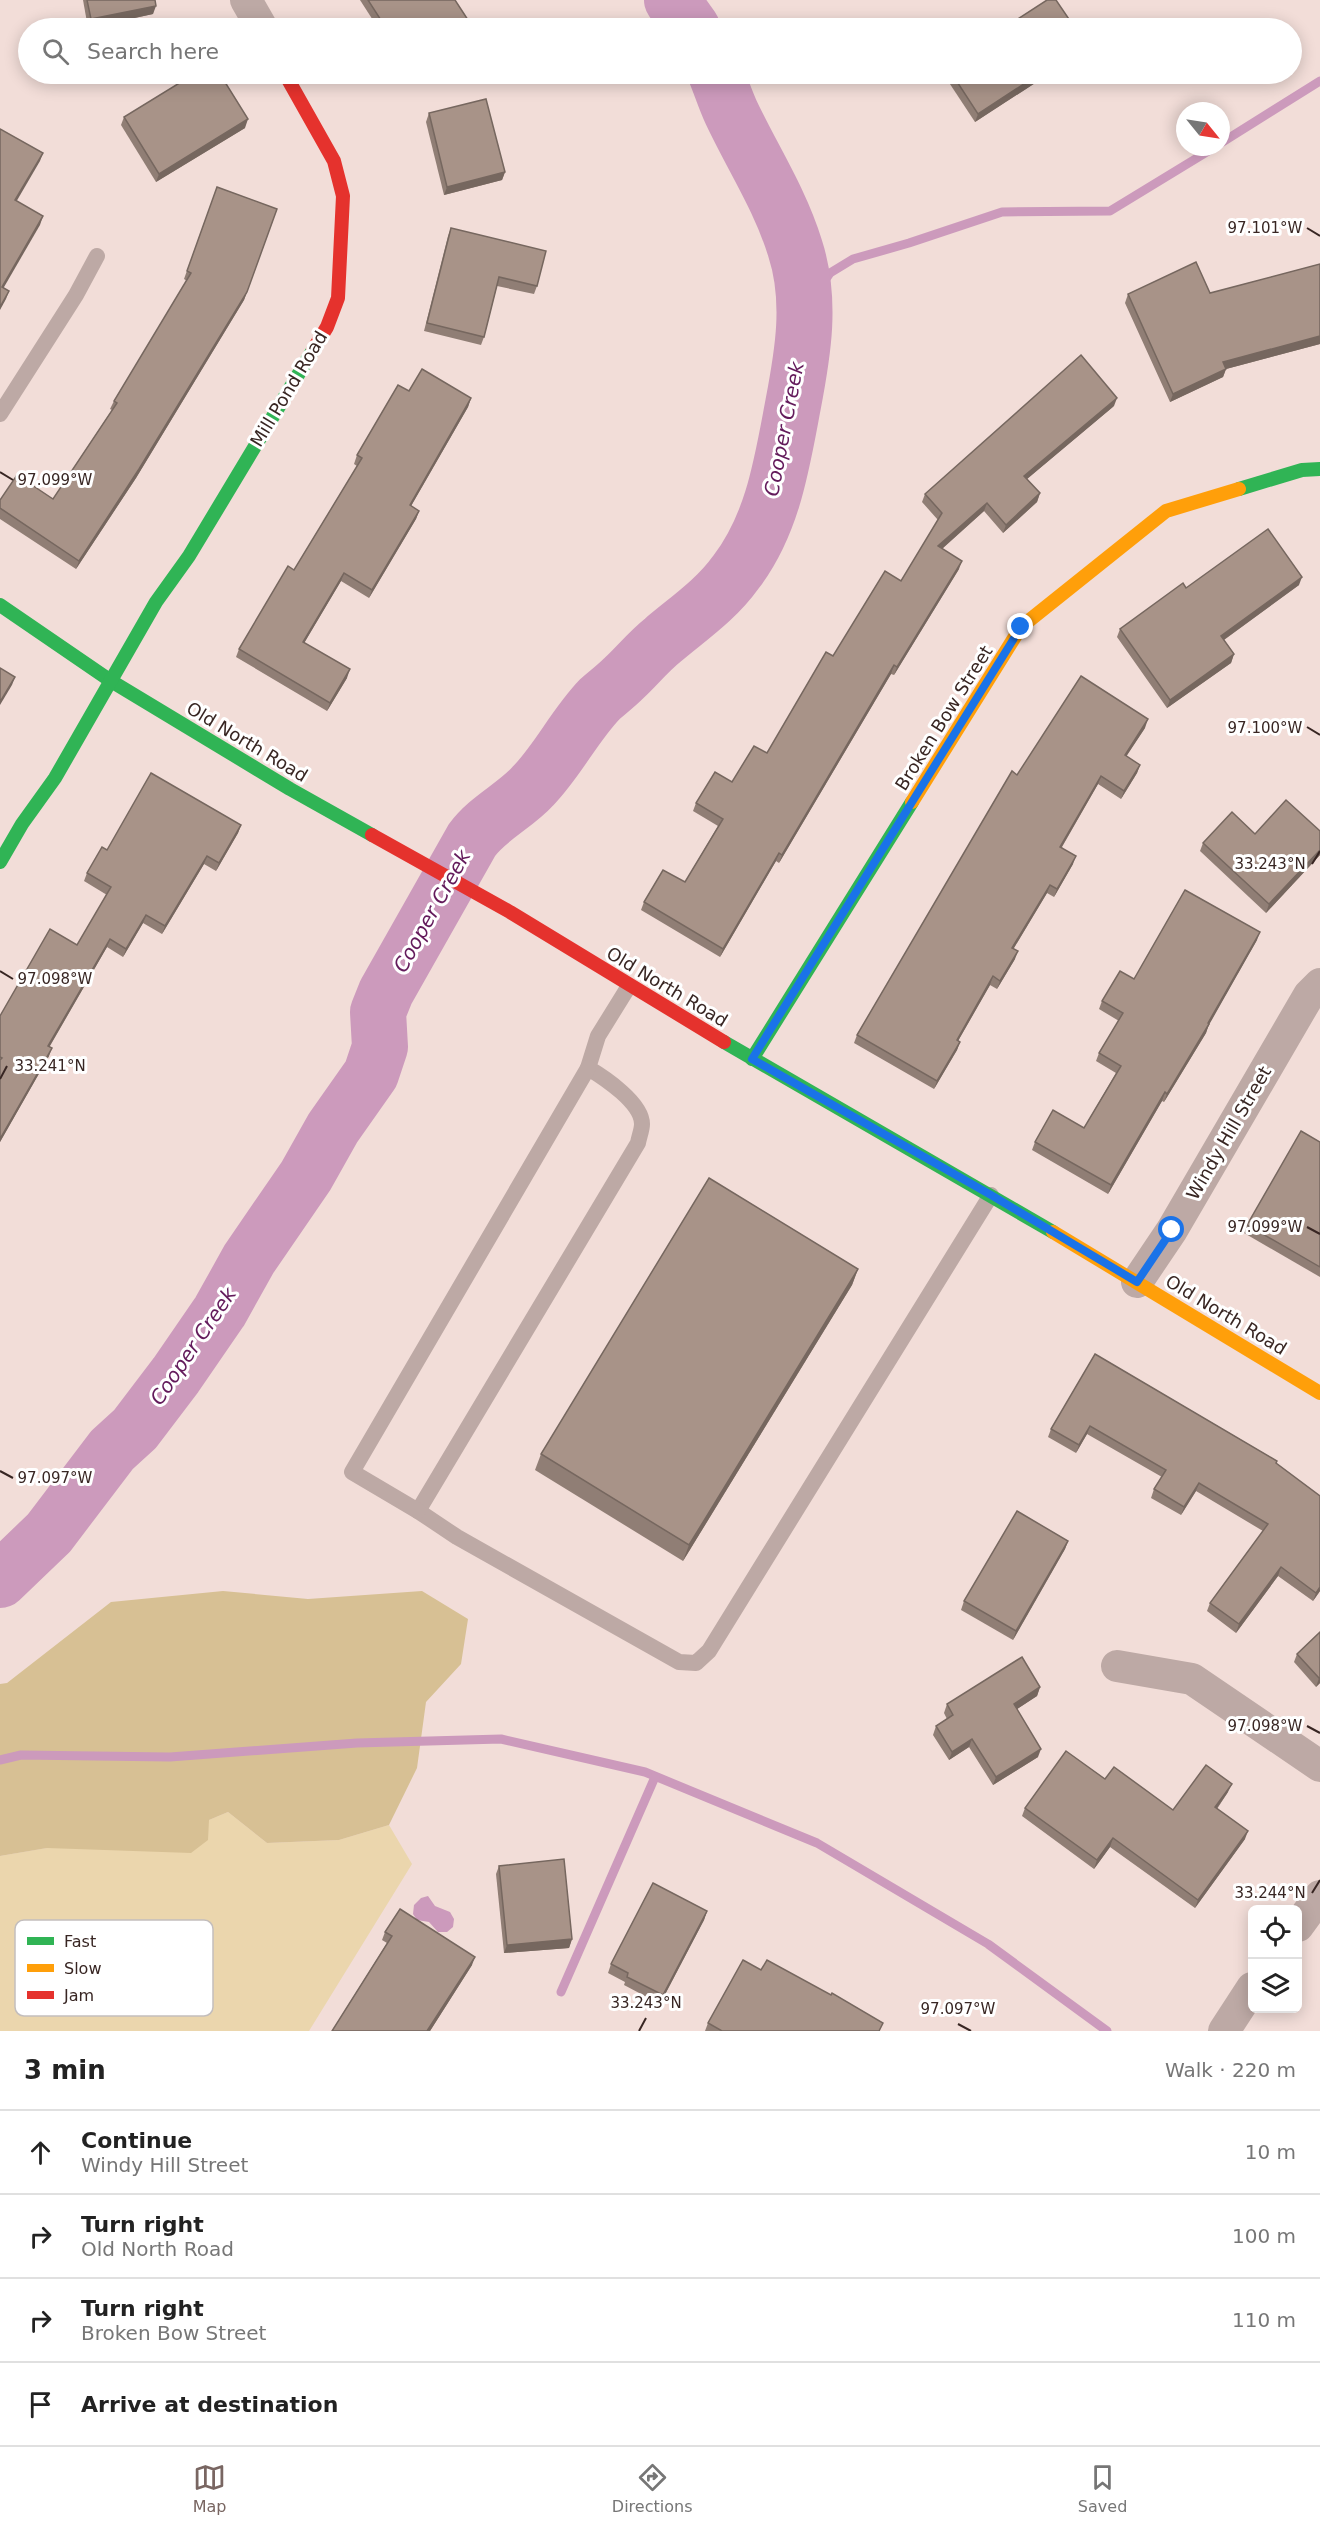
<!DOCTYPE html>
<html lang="en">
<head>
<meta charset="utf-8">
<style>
	:root { --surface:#fff; --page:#f2f2f2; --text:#222; --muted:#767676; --line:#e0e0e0; --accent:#796662 }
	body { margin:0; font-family:"DejaVu Sans",sans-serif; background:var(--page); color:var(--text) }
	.controls { position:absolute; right:18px; bottom:18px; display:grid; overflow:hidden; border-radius:9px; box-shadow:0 3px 15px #0003 }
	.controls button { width:54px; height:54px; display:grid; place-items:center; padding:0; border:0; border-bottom:2px solid var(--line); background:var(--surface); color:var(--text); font:30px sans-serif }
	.compass { position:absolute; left:1176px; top:102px; width:54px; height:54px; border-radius:50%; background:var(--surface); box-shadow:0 3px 15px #0003; rotate:120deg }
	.stop { position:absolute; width:18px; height:18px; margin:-14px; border:4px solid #1a73e8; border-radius:50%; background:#fff }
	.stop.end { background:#1a73e8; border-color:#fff; box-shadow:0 2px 6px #0008 }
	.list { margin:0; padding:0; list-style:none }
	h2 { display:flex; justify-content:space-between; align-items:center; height:78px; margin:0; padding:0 24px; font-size:26px }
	h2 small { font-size:20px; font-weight:400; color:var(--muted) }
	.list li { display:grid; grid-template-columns:39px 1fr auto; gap:18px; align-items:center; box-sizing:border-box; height:84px; padding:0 24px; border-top:2px solid var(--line) }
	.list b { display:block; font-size:22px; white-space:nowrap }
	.list p { margin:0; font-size:20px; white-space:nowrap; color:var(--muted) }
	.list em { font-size:20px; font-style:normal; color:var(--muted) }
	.icon { flex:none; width:33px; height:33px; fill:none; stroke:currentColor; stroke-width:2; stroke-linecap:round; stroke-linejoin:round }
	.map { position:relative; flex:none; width:1320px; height:2031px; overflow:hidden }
	.search { position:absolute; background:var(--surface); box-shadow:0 3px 15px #0003; left:18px; right:18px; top:18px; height:66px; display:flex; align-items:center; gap:15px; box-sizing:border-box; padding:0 21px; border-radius:33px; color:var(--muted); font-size:22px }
	.sheet { height:414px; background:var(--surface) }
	nav { display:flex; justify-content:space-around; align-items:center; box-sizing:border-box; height:84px; border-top:2px solid var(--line); background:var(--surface); font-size:16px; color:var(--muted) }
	nav a { display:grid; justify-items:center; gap:3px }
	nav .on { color:var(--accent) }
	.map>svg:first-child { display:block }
	.green { fill:#ebd6ad }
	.forest { fill:#d7c094 }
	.water { fill:#cc9abc }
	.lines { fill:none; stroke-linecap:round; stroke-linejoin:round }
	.stream { stroke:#cc9abc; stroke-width:9 }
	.river { stroke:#cc9abc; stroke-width:56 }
	.lane { stroke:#bda9a5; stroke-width:16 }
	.street { stroke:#bda9a5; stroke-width:32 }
	.fast { stroke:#30b455; stroke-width:14 }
	.slow { stroke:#ff9f0a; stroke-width:14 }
	.jam { stroke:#e5322d; stroke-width:14 }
	.wall { fill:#907e75 }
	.shaded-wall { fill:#76675f }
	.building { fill:#a89388; stroke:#76675f; stroke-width:1.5 }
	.route { stroke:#1a73e8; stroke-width:8 }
	.ticks { fill:none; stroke:#382623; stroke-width:2 }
	.labels { text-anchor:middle; stroke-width:6; stroke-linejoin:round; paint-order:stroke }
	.street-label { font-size:18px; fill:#382623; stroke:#fff }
	.water-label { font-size:20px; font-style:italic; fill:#631a5b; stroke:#fff }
	.key { fill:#fff; stroke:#c3bebd; stroke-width:1.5 }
	.key-label { font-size:16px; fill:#382623 }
	.ticks-label { font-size:15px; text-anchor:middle; fill:#382623; stroke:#fff; stroke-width:6; stroke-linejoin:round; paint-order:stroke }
</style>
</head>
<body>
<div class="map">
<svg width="1320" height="2031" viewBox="0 0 1320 2031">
	<rect width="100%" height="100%" fill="#f2ddd8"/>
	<!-- green -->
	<path class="green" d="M228,1812l39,31 72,-3 50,-15 23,39 -103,167h-309v-175l209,-36z"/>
	<!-- forest -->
	<path class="forest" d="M223,1591l85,8 114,-8 46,28 -7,45 -35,38 -9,66 -28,57 -50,15 -72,3 -39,-31 -19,8 -1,20 -17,13 -144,-5 -47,8v-172l7,-1 104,-81z"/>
	<!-- water -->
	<path class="water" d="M428,1896l7,10 15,6 4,7 -1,8 -6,5h-9l-9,-10 -12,-2 -4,-6 1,-9 7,-7z"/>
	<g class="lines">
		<!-- stream -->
		<g class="stream">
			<path d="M1221,143l99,-62"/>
			<path d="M806,308l24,-35 23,-14 56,-16 93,-31 108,-1 105,-64"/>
			<path d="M0,1760l21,-5 149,2 187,-14 144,-4 144,33 172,71 171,101 119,87"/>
			<path d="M561,1992l94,-215"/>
		</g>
		<!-- river -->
		<g class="river">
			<path d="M672,0l20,28"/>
			<path d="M0,1580l49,-47 63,-83 23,-21 41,-54 44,-64 29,-52 57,-83 27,-48 38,-54 9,-27 -2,-35 8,-20 86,-152c16,-22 43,-34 61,-54 26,-27 41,-60 67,-87 8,-7 16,-13 24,-21 13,-12 24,-26 39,-38 26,-22 53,-40 73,-68 37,-48 46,-109 57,-167 10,-52 19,-105 2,-157 -15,-49 -43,-91 -64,-136 -6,-13 -10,-26 -15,-38"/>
		</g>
		<!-- lane -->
		<g class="lane">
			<path d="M0,414l76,-119 21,-39"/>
			<path d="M629,986l-31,50 -10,32c17,10 54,35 54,56 0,6 -3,13 -4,19l-220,368 39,26 222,125 17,1 13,-12 282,-456"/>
			<path d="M418,1511l-66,-39 236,-404"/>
		</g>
		<!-- street -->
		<g class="street">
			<path d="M246,0l16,28"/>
			<path d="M1137,1282l35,-52 137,-235 11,-11"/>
			<path d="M1117,1666l75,13 128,87"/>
			<path d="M1298,1926l22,-30"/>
			<path d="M1224,2031l28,-43"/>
		</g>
		<!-- fast -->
		<g class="fast">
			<path d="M1239,489l63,-19 18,-1"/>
			<path d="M0,605l111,76 179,108 82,46"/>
			<path d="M0,862l22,-38 33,-46 101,-176 33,-46 124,-206"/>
			<path d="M724,1042l329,190"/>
			<path d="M752,1059l160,-257"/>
		</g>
		<!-- slow -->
		<g class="slow">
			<path d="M912,802l109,-175 145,-116 73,-22"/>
			<path d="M1053,1232l267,161"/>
		</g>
		<!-- jam -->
		<g class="jam">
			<path d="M285,74l49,87 9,35 -5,102 -11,29 -14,23"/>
			<path d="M372,835l138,77 214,130"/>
		</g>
	</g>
	<!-- wall -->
	<g class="wall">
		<path d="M83,0h72l-2,14 -65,14z"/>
		<path d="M360,0h95l15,23 -2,5h-90z"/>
		<path d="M944,75v-1h105l-74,48z"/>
		<path d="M429,113l76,59 -3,8 -58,15 -18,-73z"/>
		<path d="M124,117l121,11 -89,54 -35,-57z"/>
		<path d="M217,187l60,22 -33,91 -108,178 -60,91 -76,-50v-19l53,-1 59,-89 -2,-1 4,-8 73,-120 -3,-2z"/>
		<path d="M451,228l86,58 -3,8 -37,-8 -13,51 -3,8 -57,-14 24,-95z"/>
		<path d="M1320,264v80l-94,25 -3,8 -53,25 -45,-99 3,-9 82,-1z"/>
		<path d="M409,391l62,7 -3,9 -57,99 8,5 -3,8 -47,79 -28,-17 -37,62 43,35 -20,33 -91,-54 3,-8 55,-79 63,-104 -3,-2 3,-9z"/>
		<path d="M1114,406l-87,73 13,14 -3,9 -34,31 -19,-22 -42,38 17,20 -65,106 -3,-1 -112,189 -3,-2 -56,96 -79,-47 3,-8 41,-20 33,-56 -25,-15 3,-8 36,-21 35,-29 66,-97 68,-75 37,-61 -16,-18 3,-8z"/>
		<path d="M1299,585l-75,55 10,14 -3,9 -64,45 -50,-71 3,-8 66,-41z"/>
		<path d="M1145,728l-19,28 14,9 -3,8 -16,26 -23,-15 -36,63 11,17 -19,33 -7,-4 -33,55 1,11 -18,30 -7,-4 -32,56 2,1 -3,8 -23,39 -80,-46 3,-8 160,-260z"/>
		<path d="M241,825l-3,8 -22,38 -12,-7 -42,70 -19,-11 -20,34 -16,-10 -57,99 -1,10 -49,86v-126l77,-71 30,-50 -23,-14 3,-8 20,-23z"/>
		<path d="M1320,831v24l-54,58 -66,-62 3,-8 52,-9z"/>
		<path d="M1257,940l-48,84 -3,9 -42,69 -2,-1 -54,93 -76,-44 3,-8 49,-14 32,-55 -20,-12 3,-8 20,-32 -20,-12 3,-8 32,-22z"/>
		<path d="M1320,1142v135l-76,-44 3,-8z"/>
		<path d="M858,1269l-6,16 -169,276 -148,-91 6,-16z"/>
		<path d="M1095,1354l182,107 -1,3 44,127 -7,10 -35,-25 -42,57 -29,-22 3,-8 53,-72 -67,-40 -15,24 -30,-17 3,-9 8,-12 -75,-43 -11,19 -28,-16 3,-8z"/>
		<path d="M1068,1541l-3,8 -52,91 -52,-30 3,-9z"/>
		<path d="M1320,1632v51l-4,4 -22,-25 3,-8z"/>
		<path d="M1040,1687l-3,9 -20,13 21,48 -45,28 -24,-38 -20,13 -16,-25 3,-9 11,-7 -3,-6 3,-9z"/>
		<path d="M1105,1779l68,31 55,-18 -11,17 28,30 -50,69 -85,-61 -16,22 -72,-53 3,-8z"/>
		<path d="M499,1866l73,73 -3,9 -65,5 -8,-79z"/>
		<path d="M707,1911l-3,9 -44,84 -36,-19 1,-3 -17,-9 3,-9z"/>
		<path d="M385,1932l87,33 -42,66h-98l55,-88 -5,-3z"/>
		<path d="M708,2023l172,8h-175z"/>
	</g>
	<!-- shaded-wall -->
	<g class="shaded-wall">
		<path d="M156,6l-3,8 -65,14 3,-9z"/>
		<path d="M470,23l-2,5h-7z"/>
		<path d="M1039,74h10l-74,48 3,-8z"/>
		<path d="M248,119l-3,9 -89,54 3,-8z"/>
		<path d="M43,153l-3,8 -28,48 3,-9z"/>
		<path d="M505,172l-3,8 -58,15 3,-8z"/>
		<path d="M43,216l-3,9 -40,69 2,-7z"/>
		<path d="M9,291l-3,8 -6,11v-3z"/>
		<path d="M247,292l-3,8 -108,178 -60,91 3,-8z"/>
		<path d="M1320,336v8l-94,25 -3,8 -53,25 3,-8 50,-32z"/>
		<path d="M471,398l-3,9 -61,106 3,-8z"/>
		<path d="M1117,398l-3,8 -93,78 3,-8z"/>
		<path d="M1040,493l-3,9 -34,31 3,-8z"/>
		<path d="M987,503l-3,8 -49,44 3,-9z"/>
		<path d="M419,511l-3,8 -47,79 3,-8z"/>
		<path d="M962,561l-3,8 -65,106 3,-8z"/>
		<path d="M344,573l-3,8 -41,69 3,-8z"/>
		<path d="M1302,577l-3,8 -81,59 3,-8z"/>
		<path d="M1234,654l-3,9 -64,45 3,-8z"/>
		<path d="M894,665l-3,9 -112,189 3,-8z"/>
		<path d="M350,669l-3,9 -20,33 3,-8z"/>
		<path d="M15,677l-3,8 -12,20v-3z"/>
		<path d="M1148,719l-3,9 -23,35 3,-8z"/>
		<path d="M1140,765l-3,8 -16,26 3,-8z"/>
		<path d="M1101,776l-3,8 -41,71 3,-8z"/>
		<path d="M241,825l-3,8 -22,38 3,-8z"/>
		<path d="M1320,850v5l-54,58 3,-9z"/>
		<path d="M779,853l-3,8 -56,96 3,-8z"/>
		<path d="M207,856l-3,8 -42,70 3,-8z"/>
		<path d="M1076,856l-3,8 -19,33 3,-8z"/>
		<path d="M1050,885l-3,8 -38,63 3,-8z"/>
		<path d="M146,915l-3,8 -20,34 3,-8z"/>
		<path d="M1260,932l-3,8 -52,92 3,-9z"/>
		<path d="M110,939l-3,8 -62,107 3,-8z"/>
		<path d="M1018,951l-3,8 -18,30 3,-8z"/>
		<path d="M993,976l-3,9 -36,63 3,-8z"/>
		<path d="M1209,1024l-3,9 -42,69 3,-8z"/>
		<path d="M960,1042l-3,8 -23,39 3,-8z"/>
		<path d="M52,1048l-3,8 -49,86v-3z"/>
		<path d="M1165,1092l-3,9 -54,93 3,-9z"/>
		<path d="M858,1269l-6,16 -169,276 6,-16z"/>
		<path d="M1090,1426l-3,8 -11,19 3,-8z"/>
		<path d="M1199,1483l-3,8 -15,24 3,-8z"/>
		<path d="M1068,1541l-3,8 -52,91 3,-9z"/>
		<path d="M1281,1567l-3,9 -42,57 3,-9z"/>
		<path d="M1320,1587v4l-7,10 3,-8z"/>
		<path d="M1319,1678h1v5l-4,4z"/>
		<path d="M1040,1687l-3,9 -26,17 3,-9z"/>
		<path d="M972,1739l-3,8 -20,13 3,-8z"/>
		<path d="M1041,1749l-3,8 -45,28 3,-8z"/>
		<path d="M1232,1784l-4,8 -16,23 3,-8z"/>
		<path d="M1248,1831l-3,8 -50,69 3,-8z"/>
		<path d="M1113,1838l-3,9 -16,22 3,-9z"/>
		<path d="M707,1911l-3,9 -44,84 3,-9z"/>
		<path d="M572,1939l-3,9 -65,5 3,-8z"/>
		<path d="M475,1957l-3,8 -42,66h-3z"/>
	</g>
	<!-- building -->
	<g class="building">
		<path d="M87,0h68l1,6 -65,13z"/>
		<path d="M368,0h87l15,23 -9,5h-75z"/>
		<path d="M1047,0h9l19,28h-71z"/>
		<path d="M194,74h26l28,45 -89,55 -35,-57z"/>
		<path d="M952,74h87l-61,40z"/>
		<path d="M486,99l19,73 -58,15 -18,-74z"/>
		<path d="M0,129l43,24 -28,47 28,16 -41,71 7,4 -9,16z"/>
		<path d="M217,187l60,22 -30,83 -108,177 -60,92 -79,-53v-8l17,-25 36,24 64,-96 -3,-2 77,-128 -4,-2z"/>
		<path d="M451,228l95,23 -9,35 -38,-9 -15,60 -57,-14z"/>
		<path d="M1196,262l14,31 110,-29v72l-97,26 3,7 -53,25 -45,-100z"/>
		<path d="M1081,355l36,43 -93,78 16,17 -34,32 -19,-22 -49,43 24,15 -65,106 -3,-2 -112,190 -3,-2 -56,96 -79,-47 19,-32 22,12 38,-63 -27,-16 19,-31 17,10 22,-36 13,7 59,-101 7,4 52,-85 16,10 41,-68 -17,-19z"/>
		<path d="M422,369l49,29 -61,107 9,6 -47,79 -28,-17 -41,69 47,27 -20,34 -91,-54 49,-83 6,4 68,-112 -5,-3 41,-70 11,6z"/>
		<path d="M1268,529l34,48 -81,59 13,18 -64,46 -50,-71 63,-46 3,5z"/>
		<path d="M0,668l15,9 -15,25z"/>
		<path d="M1081,676l67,43 -23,36 15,10 -16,26 -23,-15 -41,71 16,9 -19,33 -7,-4 -38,63 6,3 -18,30 -7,-5 -36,64 3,2 -23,39 -80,-46 155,-264 5,4z"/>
		<path d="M151,773l90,52 -22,38 -12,-7 -42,70 -19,-11 -20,34 -16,-10 -62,107 4,2 -52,91v-79l2,-2 -2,-1v-41l50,-87 27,16 34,-58 -24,-14 15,-26 5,3z"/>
		<path d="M1286,800l34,31v19l-51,54 -66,-61 29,-31 23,22z"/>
		<path d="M1185,890l75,42 -52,91 1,1 -42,70 -2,-2 -54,93 -76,-43 18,-32 31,18 37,-62 -22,-13 24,-40 -21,-12 18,-30 14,8z"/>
		<path d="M1301,1131l19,11v125l-73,-42z"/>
		<path d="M709,1178l149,91 -169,276 -148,-91z"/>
		<path d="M1095,1354l182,107 -1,2 44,33v91l-4,6 -35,-26 -42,57 -29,-21 58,-79 -69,-41 -15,24 -30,-18 12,-19 -76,-44 -11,19 -28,-16z"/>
		<path d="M1017,1511l51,30 -52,90 -52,-30z"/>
		<path d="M1320,1632v46h-1l-22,-24z"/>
		<path d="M1022,1657l18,30 -26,17 27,45 -45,28 -24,-38 -20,13 -16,-26 17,-11 -6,-11z"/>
		<path d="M1066,1751l39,28 9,-12 59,43 33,-45 26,19 -17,23 33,24 -50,69 -85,-62 -16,22 -72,-52z"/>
		<path d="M564,1859l8,80 -65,6 -8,-79z"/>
		<path d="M653,1883l54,28 -44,84 -36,-18 1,-4 -17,-9z"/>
		<path d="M400,1909l75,48 -48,74h-95l60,-95 -7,-4z"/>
		<path d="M743,1960l18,10 6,-10 64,35 1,-2 51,30 -4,8h-157l-14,-8z"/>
	</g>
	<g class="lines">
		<!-- route -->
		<path class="route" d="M1021,627l-269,432 239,136 146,87 35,-52"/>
	</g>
	<!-- ticks -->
	<path class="ticks" d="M1307,228l13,8M0,472l13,8M1307,727l13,8M1312,864l8,-13M0,971l13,8M0,1079l7,-13M1307,1227l13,7M0,1471l13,7M1307,1726l13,7M1312,1893l8,-13M958,2024l13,7M639,2031l7,-13"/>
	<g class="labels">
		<!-- street labels -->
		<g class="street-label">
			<text transform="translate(289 389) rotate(-59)" y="6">Mill Pond Road</text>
			<text transform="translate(944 718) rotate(-58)" y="6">Broken Bow Street</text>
			<text transform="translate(247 742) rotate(31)" y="6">Old North Road</text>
			<text transform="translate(667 987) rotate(31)" y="6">Old North Road</text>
			<text transform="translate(1229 1133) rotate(-60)" y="6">Windy Hill Street</text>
			<text transform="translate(1226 1315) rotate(31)" y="6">Old North Road</text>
		</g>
		<!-- water labels -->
		<g class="water-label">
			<text transform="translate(784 429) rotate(-79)" y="7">Cooper Creek</text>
			<text transform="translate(432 911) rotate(-61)" y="7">Cooper Creek</text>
			<text transform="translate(193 1346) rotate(-56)" y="7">Cooper Creek</text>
		</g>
	</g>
	<!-- legend -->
	<rect x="15" y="1920" width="198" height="96" rx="9" class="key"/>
	<rect x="27" y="1937" width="27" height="8" fill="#30b455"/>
	<rect x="27" y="1964" width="27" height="8" fill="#ff9f0a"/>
	<rect x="27" y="1991" width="27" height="8" fill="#e5322d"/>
	<g class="key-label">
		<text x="64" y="1947">Fast</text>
		<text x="64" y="1974">Slow</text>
		<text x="64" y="2001">Jam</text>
	</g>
	<g class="ticks-label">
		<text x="1265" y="233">97.101°W</text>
		<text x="55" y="485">97.099°W</text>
		<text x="1265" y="733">97.100°W</text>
		<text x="1270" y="869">33.243°N</text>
		<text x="55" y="984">97.098°W</text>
		<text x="50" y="1071">33.241°N</text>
		<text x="1265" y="1232">97.099°W</text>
		<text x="55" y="1483">97.097°W</text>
		<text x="1265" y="1731">97.098°W</text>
		<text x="1270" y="1898">33.244°N</text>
		<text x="646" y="2008">33.243°N</text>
		<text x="958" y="2014">97.097°W</text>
	</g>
</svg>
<div class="controls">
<button><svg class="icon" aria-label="locate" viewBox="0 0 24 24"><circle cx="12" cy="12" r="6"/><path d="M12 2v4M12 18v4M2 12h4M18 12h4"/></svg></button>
<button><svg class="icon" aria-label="layers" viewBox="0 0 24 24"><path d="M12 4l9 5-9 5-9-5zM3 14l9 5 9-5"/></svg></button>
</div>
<svg class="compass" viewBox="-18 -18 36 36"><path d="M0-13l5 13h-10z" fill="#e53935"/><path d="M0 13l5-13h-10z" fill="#767676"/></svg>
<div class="stop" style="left:1172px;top:1230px"></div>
<div class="stop end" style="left:1021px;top:627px"></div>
<div class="search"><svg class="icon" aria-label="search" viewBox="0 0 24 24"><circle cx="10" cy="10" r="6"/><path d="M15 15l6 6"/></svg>Search here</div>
</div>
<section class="sheet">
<h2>3 min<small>Walk · 220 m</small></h2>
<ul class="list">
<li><svg class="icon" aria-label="ahead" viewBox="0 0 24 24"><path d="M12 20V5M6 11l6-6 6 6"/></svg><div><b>Continue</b><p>Windy Hill Street</p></div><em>10 m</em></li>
<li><svg class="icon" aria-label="right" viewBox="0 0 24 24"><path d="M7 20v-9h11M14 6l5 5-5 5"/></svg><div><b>Turn right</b><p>Old North Road</p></div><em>100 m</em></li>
<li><svg class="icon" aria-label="right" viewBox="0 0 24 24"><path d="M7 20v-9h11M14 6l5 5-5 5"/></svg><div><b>Turn right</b><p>Broken Bow Street</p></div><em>110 m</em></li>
<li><svg class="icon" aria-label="arrive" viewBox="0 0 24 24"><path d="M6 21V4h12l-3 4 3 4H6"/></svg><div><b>Arrive at destination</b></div></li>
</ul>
</section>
<nav>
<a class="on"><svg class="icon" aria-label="map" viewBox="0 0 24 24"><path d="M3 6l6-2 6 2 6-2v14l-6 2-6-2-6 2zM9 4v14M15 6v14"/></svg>Map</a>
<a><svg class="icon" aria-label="directions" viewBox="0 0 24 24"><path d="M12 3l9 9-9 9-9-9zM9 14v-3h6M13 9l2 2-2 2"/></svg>Directions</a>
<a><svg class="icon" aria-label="saved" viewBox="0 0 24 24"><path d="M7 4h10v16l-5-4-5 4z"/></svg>Saved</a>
</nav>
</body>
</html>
